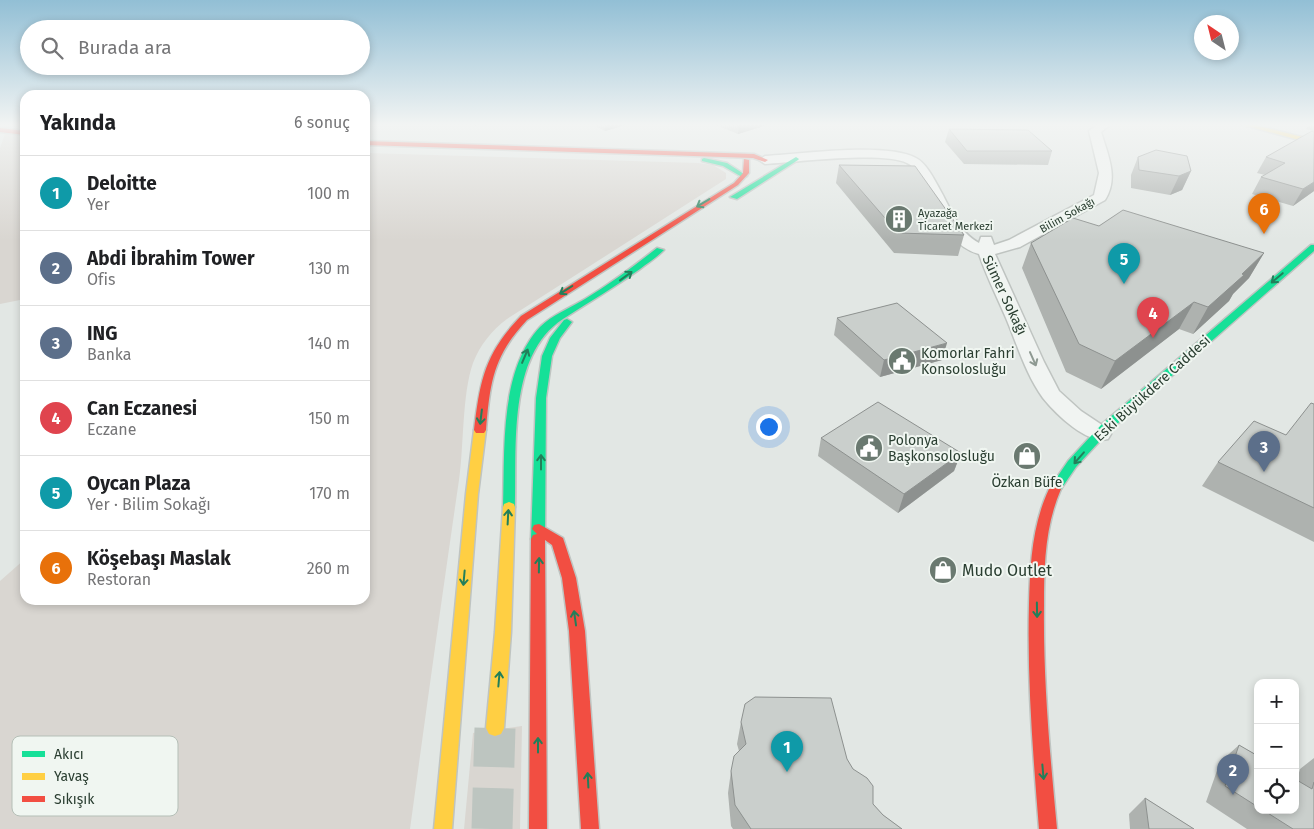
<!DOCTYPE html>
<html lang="tr">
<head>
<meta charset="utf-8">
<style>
	:root { --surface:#fff; --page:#f2f2f2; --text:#202124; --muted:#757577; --line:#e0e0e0; --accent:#6a7970 }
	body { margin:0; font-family:"Fira Sans",sans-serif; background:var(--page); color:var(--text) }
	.controls { position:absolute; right:15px; bottom:15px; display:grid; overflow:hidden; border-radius:10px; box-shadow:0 2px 8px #0003 }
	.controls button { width:45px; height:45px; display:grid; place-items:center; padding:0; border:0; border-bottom:1px solid var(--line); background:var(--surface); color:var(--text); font:25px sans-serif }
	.compass { position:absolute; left:1194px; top:15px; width:45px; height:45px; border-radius:50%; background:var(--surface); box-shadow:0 2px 8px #0003; rotate:325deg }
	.you { position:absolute; left:768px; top:426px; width:18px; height:18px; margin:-12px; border:4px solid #fff; border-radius:50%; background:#1a73e8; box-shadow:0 0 0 8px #1a73e833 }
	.badge { display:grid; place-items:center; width:32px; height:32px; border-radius:50%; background:var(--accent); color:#fff; font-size:16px; font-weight:700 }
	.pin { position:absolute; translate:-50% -41px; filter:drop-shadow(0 1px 2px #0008) }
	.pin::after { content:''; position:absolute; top:26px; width:18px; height:15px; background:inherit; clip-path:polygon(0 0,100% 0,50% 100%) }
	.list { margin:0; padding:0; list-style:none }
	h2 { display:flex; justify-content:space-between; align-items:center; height:65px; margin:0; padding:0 20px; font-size:21px }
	h2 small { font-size:16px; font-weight:400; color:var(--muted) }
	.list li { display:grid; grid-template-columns:32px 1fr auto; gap:15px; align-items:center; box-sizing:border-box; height:75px; padding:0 20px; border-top:1px solid var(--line) }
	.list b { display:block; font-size:19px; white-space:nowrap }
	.list p { margin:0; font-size:16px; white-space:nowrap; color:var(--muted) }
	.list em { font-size:16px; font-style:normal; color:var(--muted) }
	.icon { flex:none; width:28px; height:28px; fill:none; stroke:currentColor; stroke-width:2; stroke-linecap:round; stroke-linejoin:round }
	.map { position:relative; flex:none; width:1314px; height:829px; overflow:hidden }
	.search { position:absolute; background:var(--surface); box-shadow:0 2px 8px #0003; left:20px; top:20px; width:350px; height:55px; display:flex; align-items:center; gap:12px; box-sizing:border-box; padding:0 18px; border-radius:28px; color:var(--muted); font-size:19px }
	.panel { position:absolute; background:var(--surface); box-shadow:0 2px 8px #0003; left:20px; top:90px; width:350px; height:515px; border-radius:15px }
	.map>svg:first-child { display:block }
	.green { fill:#d9d6d1 }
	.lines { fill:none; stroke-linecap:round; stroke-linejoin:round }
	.primary-tunnel { stroke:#bdc5c0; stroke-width:41; stroke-dasharray:41 21; stroke-linecap:butt }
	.street-casing { stroke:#bfc4c1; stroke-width:3 }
	.fast-casing { stroke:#bfc4c1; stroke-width:3 }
	.slow-casing { stroke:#bfc4c1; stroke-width:3 }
	.jam-casing { stroke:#bfc4c1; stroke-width:3 }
	.street { fill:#f1f4f2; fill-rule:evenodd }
	.fast { fill:#16e098; fill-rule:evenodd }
	.slow { fill:#ffcf43; fill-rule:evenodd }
	.jam { fill:#f24e42; fill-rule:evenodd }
	.wall { fill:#aeb2af }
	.shaded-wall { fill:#8d918f }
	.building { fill:#cacfcc; stroke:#8d918f }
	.oneway { stroke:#227f5a }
	.oneway2 { stroke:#8e9992 }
	.labels { text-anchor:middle; stroke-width:4; stroke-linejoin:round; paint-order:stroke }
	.far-poi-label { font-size:11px; fill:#2a3e31; stroke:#f0f6f1; text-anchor:start }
	.far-street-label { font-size:11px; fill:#2a3e31; stroke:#f0f6f1 }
	.street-label { font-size:14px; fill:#2a3e31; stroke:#f0f6f1 }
	.poi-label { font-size:14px; fill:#2a3e31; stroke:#f0f6f1; text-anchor:start }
	.near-poi-label { font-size:16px; fill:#2a3e31; stroke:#f0f6f1; text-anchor:start }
	.key { fill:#f0f6f1; stroke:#b5bfb7; stroke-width:1 }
	.key-label { font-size:14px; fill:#2a3e31 }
</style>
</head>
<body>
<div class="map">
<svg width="1314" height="829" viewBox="0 0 1314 829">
	<rect width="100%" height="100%" fill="#e2e7e4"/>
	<!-- green -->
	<g class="green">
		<path d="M5,134l20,2v163l-25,5v-156z"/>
		<path d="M365,153l333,10 15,2 13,8v6l-219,140c-15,11 -27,26 -34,44 -11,31 -9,83 -14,117 -17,116 -33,232 -49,349h-410v-248l25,-22v41h340z"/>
		<path d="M522,726l-2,103h-56l9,-96z"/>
	</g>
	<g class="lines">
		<!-- primary-tunnel -->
		<path class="primary-tunnel" d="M492,829l3,-101"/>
		<defs>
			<path id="street" d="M1098,124h13l-10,8c7,23 18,46 4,68l-85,47 -25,7 49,108 15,29 22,20 27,18 3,5 -3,5c-21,6 -53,-26 -65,-41 -17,-23 -26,-54 -37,-80 -9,-21 -20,-43 -27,-64 -32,-8 -43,-48 -58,-73 -3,-7 -7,-15 -14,-18 -24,-12 -112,-1 -142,1l-6,-4 6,-4c36,-2 121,-14 151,2 10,5 18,21 23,30 11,19 19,44 40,55l2,-6h10l3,8 15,-5 85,-45 5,-22 -10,-42z"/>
			<g id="fast">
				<path d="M796,157l3,2 -1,1 -61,39 -7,-2z"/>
				<path d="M704,158l23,5 20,13 -5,1 -19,-11 -21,-5v-2z"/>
				<path d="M1311,245h3v6l-205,180 -33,36 -17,25h-8l-2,-3 19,-28 33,-36z"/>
				<path d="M657,248l7,2c-7,7 -16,13 -24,19 -25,18 -51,33 -77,50 -56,36 -46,130 -48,188l-1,3h-10l-1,-3c2,-56 -4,-136 37,-180 12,-12 30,-19 45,-28 25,-15 49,-33 72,-51z"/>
				<path d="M567,319l5,3 -12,16 -8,18 -6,42 -1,141 -2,4 -5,1 -5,-1 -2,-4 5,-141 6,-42 8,-18 14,-18z"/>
			</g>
			<g id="slow">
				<path d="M1240,124h11l63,16v4z"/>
				<path d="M480,426l6,4 -8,64 -26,335h-18l32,-335 8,-64z"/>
				<path d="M509,502l5,2 1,3 -4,125 -7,96 -3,6 -6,2 -6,-2 -3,-6 9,-96 8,-125 1,-3z"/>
			</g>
			<g id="jam">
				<path d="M0,128l25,3v4l-25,-3z"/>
				<path d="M365,141l389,13 14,6 -3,2 -12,-4 -388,-13z"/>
				<path d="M744,159l5,1v13l-11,12 -211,135c-34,36 -37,63 -41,110l-2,3h-8l-2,-3c6,-50 11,-77 47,-114l213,-133 9,-10z"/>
				<path d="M1055,484l4,2 2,3c-16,37 -17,76 -17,116 -1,75 6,149 13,224h-18c-6,-75 -12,-150 -10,-225 1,-39 3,-79 20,-115l2,-3z"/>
				<path d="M539,524l24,14 13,40 9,53 14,198h-18l-12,-198 -7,-53 -10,-33 -7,-5 2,289h-18l2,-290 2,-4 4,-1 -5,-5 2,-4z"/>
			</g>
		</defs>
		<!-- street casing -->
		<use href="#street" class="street-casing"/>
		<!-- fast casing -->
		<use href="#fast" class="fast-casing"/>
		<!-- slow casing -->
		<use href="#slow" class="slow-casing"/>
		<!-- jam casing -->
		<use href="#jam" class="jam-casing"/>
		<!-- street -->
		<use href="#street" class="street"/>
		<!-- fast -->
		<use href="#fast" class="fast"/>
		<!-- slow -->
		<use href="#slow" class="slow"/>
		<!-- jam -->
		<use href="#jam" class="jam"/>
	</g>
	<!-- wall -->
	<g class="wall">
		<path d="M591,124h38l-24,7z"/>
		<path d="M713,124h57l-32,10z"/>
		<path d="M1309,124h5v7l-8,-2z"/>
		<path d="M949,129l103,22 -4,14 -84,-1 -19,-22z"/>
		<path d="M1314,132v59l-21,15 -41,-12 9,-17 4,-2 -8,-2 9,-16z"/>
		<path d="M1138,157l53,14 -9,19 -12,5 -39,-7v-13z"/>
		<path d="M839,165l125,70 -6,21 -64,-3 -58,-70z"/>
		<path d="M1099,226l165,27 -15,25 -16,16 -4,7 -36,33 -14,-5 -78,60 -35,-17 -44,-104 9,-25z"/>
		<path d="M837,318l105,42 -62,17 -46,-42z"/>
		<path d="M1314,404v138l-112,-56 16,-24 68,-27z"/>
		<path d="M821,438l140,15 -7,18 -56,42 -80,-57z"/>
		<path d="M741,722l106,37 26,45 10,11 19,14h-169l-2,-3 -3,-33 3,-22 8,-20 -2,-7z"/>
		<path d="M1239,745l19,11v54h37l2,-30 3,-11 14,-11v71h-67l-41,-27 14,-40z"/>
		<path d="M1145,798l49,31h-64l-1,-15z"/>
	</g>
	<!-- shaded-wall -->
	<g class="shaded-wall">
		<path d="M475,124h8l-8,2z"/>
		<path d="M605,124h24l-24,7z"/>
		<path d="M739,124h31l-32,10z"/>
		<path d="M1191,171l-9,19 -12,5 9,-19z"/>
		<path d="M1314,182v9l-21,15 10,-17z"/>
		<path d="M1264,253l-15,25 -16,16 -4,7 -36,33 15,-27z"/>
		<path d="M1194,302l-15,27 -78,60 14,-28z"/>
		<path d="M947,343l-5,17 -62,17 4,-17z"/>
		<path d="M961,453l-7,18 -56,42 6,-19z"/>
	</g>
	<!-- building -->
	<g class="building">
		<path d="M949,129l79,1 24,21h-85z"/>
		<path d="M1312,131l2,1v50l-11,7 -42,-12 24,-14 -19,-6z"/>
		<path d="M1156,150l31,6 4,15 -12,5 -40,-6 -1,-13z"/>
		<path d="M839,165l76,1 49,69 -66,-2z"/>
		<path d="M1123,210l141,43 -22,21 2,1 -36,32 -14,-5 -79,59 -36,-17 -48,-101 42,-25 26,8z"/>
		<path d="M897,303l50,40 -63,17 -47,-42z"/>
		<path d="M878,402l83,51 -57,41 -83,-56z"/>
		<path d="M1311,403l3,1v104l-96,-46 36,-41 32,14z"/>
		<path d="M755,697l76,1 16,61 6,10 14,9 6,8v18l10,11 19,14h-151l-16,-24 -4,-34 3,-15 12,-12 -5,-22 4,-18z"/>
		<path d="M1239,745l19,11v51l-33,-21z"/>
		<path d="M1295,779l17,10 2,-7v47h-21l-30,-19h32z"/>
		<path d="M1145,798l49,31h-45z"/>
	</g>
	<!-- one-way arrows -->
	<defs><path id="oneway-shaft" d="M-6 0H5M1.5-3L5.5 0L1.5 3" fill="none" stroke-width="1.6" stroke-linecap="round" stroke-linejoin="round" transform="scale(1.25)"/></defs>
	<g class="oneway">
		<use href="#oneway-shaft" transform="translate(703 203) rotate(149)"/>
		<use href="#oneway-shaft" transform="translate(626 276) rotate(-36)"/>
		<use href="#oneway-shaft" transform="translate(1277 278) rotate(140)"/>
		<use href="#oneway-shaft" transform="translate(566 290) rotate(148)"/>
		<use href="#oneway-shaft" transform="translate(525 356) rotate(-67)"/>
		<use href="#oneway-shaft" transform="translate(481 417) rotate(97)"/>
		<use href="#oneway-shaft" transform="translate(1079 458) rotate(131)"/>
		<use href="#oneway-shaft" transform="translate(541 462) rotate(-90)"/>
		<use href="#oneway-shaft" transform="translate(508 517) rotate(-87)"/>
		<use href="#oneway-shaft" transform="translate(539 565) rotate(-89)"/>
		<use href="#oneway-shaft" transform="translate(464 578) rotate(95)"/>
		<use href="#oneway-shaft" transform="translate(1037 610) rotate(89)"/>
		<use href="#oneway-shaft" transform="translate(575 618) rotate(-98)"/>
		<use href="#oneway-shaft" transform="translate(499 679) rotate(-85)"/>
		<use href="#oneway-shaft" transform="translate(538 745) rotate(-90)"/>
		<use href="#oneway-shaft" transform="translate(1043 772) rotate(85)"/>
		<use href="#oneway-shaft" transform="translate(588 780) rotate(-93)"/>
	</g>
	<use class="oneway2" href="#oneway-shaft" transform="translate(1033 359) rotate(66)"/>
	<!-- sky -->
	<linearGradient id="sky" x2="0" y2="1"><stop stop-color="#92bfd5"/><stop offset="0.52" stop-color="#f2f4f3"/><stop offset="1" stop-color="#f2f4f3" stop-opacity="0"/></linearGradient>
	<rect width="1314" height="240" fill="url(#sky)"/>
	<!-- icons -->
	<defs>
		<symbol id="building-disc" viewBox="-11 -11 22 22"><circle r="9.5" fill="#6a7970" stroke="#f0f6f1"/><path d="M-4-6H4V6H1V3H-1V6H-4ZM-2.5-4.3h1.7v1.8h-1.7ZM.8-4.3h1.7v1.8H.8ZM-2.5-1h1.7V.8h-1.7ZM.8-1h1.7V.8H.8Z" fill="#fff"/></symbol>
		<symbol id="civic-disc" viewBox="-11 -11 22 22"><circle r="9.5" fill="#6a7970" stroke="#f0f6f1"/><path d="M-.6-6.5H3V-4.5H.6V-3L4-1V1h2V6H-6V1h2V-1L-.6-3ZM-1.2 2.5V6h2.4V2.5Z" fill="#fff"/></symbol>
		<symbol id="shop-disc" viewBox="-11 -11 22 22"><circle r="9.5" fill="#6a7970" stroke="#f0f6f1"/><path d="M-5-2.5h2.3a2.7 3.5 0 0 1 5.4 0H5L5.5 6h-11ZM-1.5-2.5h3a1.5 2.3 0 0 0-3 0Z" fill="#fff"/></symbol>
	</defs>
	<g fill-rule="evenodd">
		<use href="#building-disc" x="883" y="203" width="32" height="32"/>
		<use href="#civic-disc" x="886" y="345" width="32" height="32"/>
		<use href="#civic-disc" x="853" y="432" width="32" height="32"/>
		<use href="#shop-disc" x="1011" y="440" width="32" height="32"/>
		<use href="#shop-disc" x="927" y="554" width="32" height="32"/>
	</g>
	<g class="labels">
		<!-- far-poi labels -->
		<g class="far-poi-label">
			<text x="918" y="217">Ayazağa<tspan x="918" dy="13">Ticaret Merkezi</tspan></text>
		</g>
		<!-- far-street labels -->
		<g class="far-street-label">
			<text transform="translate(1067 215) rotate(-29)" y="4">Bilim Sokağı</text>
		</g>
		<!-- street labels -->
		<g class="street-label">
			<text transform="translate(1005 295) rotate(65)" y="5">Sümer Sokağı</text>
			<text transform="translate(1152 388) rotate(-42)" y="5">Eski Büyükdere Caddesi</text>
		</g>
		<!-- poi labels -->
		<g class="poi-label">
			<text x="921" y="358">Komorlar Fahri<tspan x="921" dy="16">Konsolosluğu</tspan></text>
			<text x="888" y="445">Polonya<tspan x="888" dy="16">Başkonsolosluğu</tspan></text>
			<text x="1027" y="487" text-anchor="middle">Özkan Büfe</text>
		</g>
		<!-- near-poi labels -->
		<g class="near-poi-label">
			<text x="962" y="576">Mudo Outlet</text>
		</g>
	</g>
	<!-- legend -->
	<rect x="12" y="736" width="166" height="80" rx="8" class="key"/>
	<rect x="22" y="751" width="23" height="6" fill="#16e098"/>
	<rect x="22" y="773" width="23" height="7" fill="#ffcf43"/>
	<rect x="22" y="796" width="23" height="6" fill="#f24e42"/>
	<g class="key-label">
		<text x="54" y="759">Akıcı</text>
		<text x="54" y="781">Yavaş</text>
		<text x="54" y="804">Sıkışık</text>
	</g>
</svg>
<div class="controls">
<button>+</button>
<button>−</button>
<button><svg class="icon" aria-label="locate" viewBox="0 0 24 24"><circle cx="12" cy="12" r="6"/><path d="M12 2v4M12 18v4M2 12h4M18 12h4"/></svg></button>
</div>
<svg class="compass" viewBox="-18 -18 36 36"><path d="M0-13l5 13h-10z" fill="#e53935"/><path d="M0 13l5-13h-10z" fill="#757577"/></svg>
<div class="you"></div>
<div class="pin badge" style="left:787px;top:772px;background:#0f9aa8">1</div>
<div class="pin badge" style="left:1233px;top:795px;background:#5c6f8a">2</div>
<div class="pin badge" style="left:1264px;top:472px;background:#5c6f8a">3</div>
<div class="pin badge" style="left:1153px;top:338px;background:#e0444e">4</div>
<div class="pin badge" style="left:1124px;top:284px;background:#0f9aa8">5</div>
<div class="pin badge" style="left:1264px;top:234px;background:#e8710a">6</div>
<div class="search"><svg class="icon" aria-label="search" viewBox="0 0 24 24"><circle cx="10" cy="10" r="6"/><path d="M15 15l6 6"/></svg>Burada ara</div>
<section class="panel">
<h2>Yakında<small>6 sonuç</small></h2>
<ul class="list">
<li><span class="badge" style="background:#0f9aa8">1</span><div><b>Deloitte</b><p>Yer</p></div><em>100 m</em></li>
<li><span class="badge" style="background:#5c6f8a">2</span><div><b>Abdi İbrahim Tower</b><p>Ofis</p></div><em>130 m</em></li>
<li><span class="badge" style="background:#5c6f8a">3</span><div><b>ING</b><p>Banka</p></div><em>140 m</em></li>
<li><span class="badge" style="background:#e0444e">4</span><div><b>Can Eczanesi</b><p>Eczane</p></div><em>150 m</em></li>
<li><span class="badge" style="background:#0f9aa8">5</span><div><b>Oycan Plaza</b><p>Yer · Bilim Sokağı</p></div><em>170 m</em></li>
<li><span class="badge" style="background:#e8710a">6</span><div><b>Köşebaşı Maslak</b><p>Restoran</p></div><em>260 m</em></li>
</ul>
</section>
</div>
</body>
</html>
